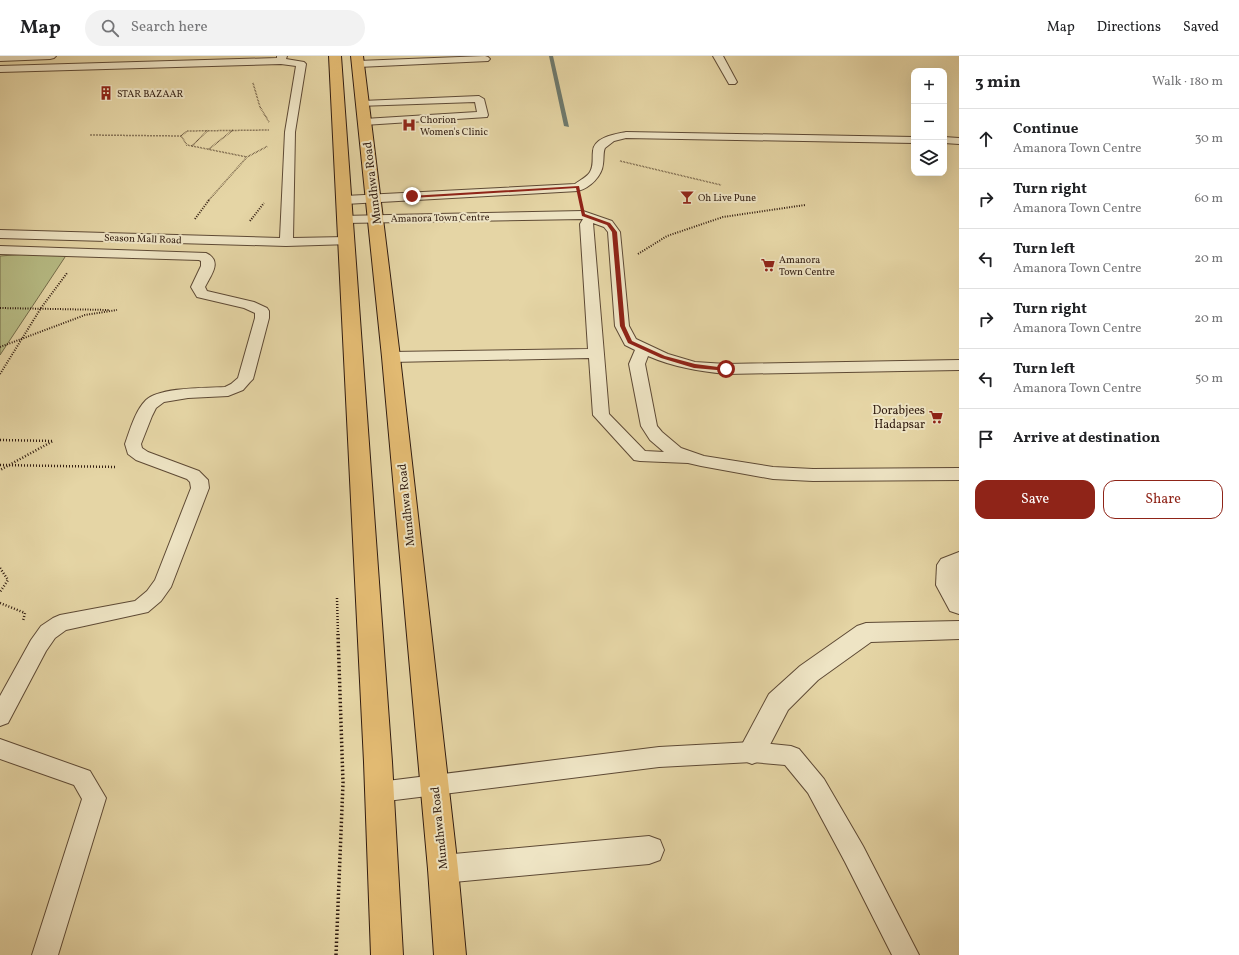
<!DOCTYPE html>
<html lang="en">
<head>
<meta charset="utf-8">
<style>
	:root { --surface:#fff; --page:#f2f2f2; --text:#202124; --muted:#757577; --line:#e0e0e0; --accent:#8f2418 }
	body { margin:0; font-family:Vollkorn,serif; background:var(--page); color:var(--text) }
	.controls { position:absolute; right:12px; top:12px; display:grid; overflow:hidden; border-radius:8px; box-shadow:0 4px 16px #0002 }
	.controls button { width:36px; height:36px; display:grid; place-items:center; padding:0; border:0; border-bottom:1px solid var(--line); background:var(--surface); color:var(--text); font:20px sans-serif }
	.stop { position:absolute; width:12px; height:12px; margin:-9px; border:3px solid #8f2418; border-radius:50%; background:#fff }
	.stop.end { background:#8f2418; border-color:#fff; box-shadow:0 1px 4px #0008 }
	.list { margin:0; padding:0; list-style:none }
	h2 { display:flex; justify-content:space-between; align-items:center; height:52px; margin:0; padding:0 16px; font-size:17px }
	h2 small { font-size:13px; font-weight:400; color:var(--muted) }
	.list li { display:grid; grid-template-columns:26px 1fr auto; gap:12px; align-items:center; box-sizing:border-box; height:60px; padding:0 16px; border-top:1px solid var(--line) }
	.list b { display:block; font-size:15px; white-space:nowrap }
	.list p { margin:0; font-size:13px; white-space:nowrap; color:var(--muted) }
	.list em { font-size:13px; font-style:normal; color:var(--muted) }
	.actions { display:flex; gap:8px; padding:12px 16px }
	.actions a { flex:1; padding:9px 0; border:1px solid var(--accent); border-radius:12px; text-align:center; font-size:14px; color:var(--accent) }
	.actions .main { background:var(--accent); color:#fff }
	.icon { flex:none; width:22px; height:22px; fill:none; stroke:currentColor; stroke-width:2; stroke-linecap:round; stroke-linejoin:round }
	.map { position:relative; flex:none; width:959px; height:899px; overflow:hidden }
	header { display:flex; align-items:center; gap:24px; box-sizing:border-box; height:56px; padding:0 20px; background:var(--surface); border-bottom:1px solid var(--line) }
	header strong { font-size:19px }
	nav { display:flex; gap:22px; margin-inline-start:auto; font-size:14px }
	.search { width:280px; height:36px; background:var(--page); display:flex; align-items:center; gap:10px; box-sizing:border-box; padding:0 14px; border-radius:22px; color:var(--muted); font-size:15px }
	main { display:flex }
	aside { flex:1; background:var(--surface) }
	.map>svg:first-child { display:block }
	.green { fill:#b7bc85; stroke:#746c4a }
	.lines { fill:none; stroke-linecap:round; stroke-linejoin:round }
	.stream { fill:#6e7a6e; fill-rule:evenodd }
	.lane-casing { stroke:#5e4a35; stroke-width:2 }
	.street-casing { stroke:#5e4a35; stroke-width:2 }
	.highway-casing { stroke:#311c10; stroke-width:2 }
	.path-far3 { stroke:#311c10; stroke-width:1.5; stroke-dasharray:0.5 1; stroke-linecap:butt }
	.path-far2 { stroke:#311c10; stroke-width:2; stroke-dasharray:1 1.5; stroke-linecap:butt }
	.path-far1 { stroke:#311c10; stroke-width:2.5; stroke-dasharray:1 2; stroke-linecap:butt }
	.path { stroke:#311c10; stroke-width:3.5; stroke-dasharray:1.5 2.5; stroke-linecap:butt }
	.lane { fill:#eee4c4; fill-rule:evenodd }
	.street { fill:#eee4c4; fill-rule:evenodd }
	.highway { fill:#e2ba72; fill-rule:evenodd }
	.route { fill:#8f2418 }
	.labels { text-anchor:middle; stroke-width:4; stroke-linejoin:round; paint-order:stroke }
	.far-poi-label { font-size:10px; fill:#311c10; stroke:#eee4c4; text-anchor:start }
	.far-street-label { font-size:10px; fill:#311c10; stroke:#eee4c4 }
	.street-label { font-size:12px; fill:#311c10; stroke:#eee4c4 }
	.poi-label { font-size:12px; fill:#311c10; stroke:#eee4c4; text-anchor:end }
</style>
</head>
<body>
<header>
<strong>Map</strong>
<div class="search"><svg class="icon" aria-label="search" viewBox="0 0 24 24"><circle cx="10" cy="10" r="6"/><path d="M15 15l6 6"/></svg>Search here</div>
<nav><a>Map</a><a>Directions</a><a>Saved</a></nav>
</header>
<main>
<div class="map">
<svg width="959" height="899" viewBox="0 0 959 899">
	<rect width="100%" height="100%" fill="#e5d5a5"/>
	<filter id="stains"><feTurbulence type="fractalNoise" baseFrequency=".005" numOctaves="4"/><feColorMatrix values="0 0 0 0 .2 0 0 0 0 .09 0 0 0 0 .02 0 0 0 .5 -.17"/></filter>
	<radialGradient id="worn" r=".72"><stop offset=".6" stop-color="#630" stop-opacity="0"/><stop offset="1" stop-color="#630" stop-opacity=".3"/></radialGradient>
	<!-- green -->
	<path class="green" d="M69,195l-69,104v-99z"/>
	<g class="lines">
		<!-- stream -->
		<path class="stream" d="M549,0h4l16,71 -5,-1z"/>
		<defs>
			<g id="lane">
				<path d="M277,0h10l-1,3 18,3 2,2 -11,68 -2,106 53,-1 5,1 1,3 -1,3 -65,2 -286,-8v-8l280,8 5,-106 11,-66 -15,-2 -281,8v-6l277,-8z"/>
				<path d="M485,0l3,1 2,2 -2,2 -130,6 -5,-3 5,-3z"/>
				<path d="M713,0h10l14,26 -2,2h-6z"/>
				<path d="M479,40l5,3 4,16 -1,2 -123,8 -5,-3 5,-3 113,-7 -2,-10 -117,4 -1,-2 5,-3z"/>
				<path d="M626,76l288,5v6l-288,-5 -12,3 -9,7c-2,4 -1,10 -2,16 -1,12 -13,24 -25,27l-233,13 -4,-1 -2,-3 2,-3 4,-1 230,-12c5,-4 12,-7 15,-12 4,-7 2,-14 3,-21 1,-14 23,-17 33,-19z"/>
				<path d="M944,81l15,1v6l-15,-1z"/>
				<path d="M583,155l29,10 8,11 9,94 7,13 32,15 27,8 31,2 233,-4v10l-233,4c-27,-3 -53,-7 -78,-18l-3,8 12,62 5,6 19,16 23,8 69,11 40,2 146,-1v12l-146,1 -40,-2 -72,-13 -13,-3 -48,-2 -6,-1 -41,-45 -4,-57 -198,4 -5,-2 -3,-3 3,-3 5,-2 197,-3 -8,-125 3,-5 -238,4 -4,-1 -2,-3 2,-3zM593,167l11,4 4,5 7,94 10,19 10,5 -6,14 12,62 9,14 14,12 -19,-1 -36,-37z"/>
				<path d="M0,190l206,7c17,8 5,22 -1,34l2,4 47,11 13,6 2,3v7l-16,61 -3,3 -7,8 -15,6 -40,2 -24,4 -8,6 -4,8 -11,28 1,4 6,4 51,19 9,9 1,8 -38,99 -10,14 -13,11 -82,18 -11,8 -9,13 -38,72 -8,3v-30l31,-56 10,-14 12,-8 7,-3 75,-14 12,-10 8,-11 36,-92 -1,-6 -3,-3 -51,-19 -8,-6 -3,-10c5,-14 10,-33 21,-44 14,-13 60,-12 79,-13l6,-3 7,-6 17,-60v-5l-11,-5 -47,-11 -6,-10 10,-21v-5l-2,-1 -199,-6z"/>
				<path d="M0,683l90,32 16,27 -48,157h-26l50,-156 -8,-14 -74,-26z"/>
				<path d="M752,686l39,4 8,3 25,30 39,67 56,109h-27l-47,-93 -37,-69 -23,-28 -33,-3 -93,5 -280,35 -8,-3 -4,-7 4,-7 8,-3 280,-35z"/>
			</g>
			<g id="street">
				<path d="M0,0h56l-2,2 -4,1 -50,2z"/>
				<path d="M959,496v62l-9,-3 -14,-26 1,-20 4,-6z"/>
				<path d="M959,565v18l-88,3 -53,38 -30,30 -26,50 -10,4 -10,-4 -4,-8 31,-58 31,-28 57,-40 9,-3z"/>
				<path d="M649,780l11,4 4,10 -4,10 -11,4 -206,19 -11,-4 -4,-10 4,-10 11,-4z"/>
			</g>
			<g id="highway">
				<path d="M329,0h12l51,706 11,193h-32l-7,-193z"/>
				<path d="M351,0h12l37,301 58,512 8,86h-32l-6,-86 -46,-512z"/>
			</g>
		</defs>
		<!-- lane casing -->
		<use href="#lane" class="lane-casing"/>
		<!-- street casing -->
		<use href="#street" class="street-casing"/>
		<!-- highway casing -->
		<use href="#highway" class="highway-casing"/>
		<!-- path-far3 -->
		<g class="path-far3">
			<path d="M253,27l7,24 9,15"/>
			<path d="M90,79l91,1 6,-5 82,-1"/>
			<path d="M181,80l6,9 60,12"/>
			<path d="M192,90l16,-16"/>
			<path d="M209,93l24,-19"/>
			<path d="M620,105l101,24"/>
			<path d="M208,145l39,-44 21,-11"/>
		</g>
		<!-- path-far2 -->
		<g class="path-far2">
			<path d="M195,163l14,-19"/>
			<path d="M250,165l14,-18"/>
			<path d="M638,198l29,-18 56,-19 82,-12"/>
			<path d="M0,252l109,2"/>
			<path d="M0,291l85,-32 32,-5"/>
			<path d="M0,318l41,-66 26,-35"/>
		</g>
		<!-- path-far1 -->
		<g class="path-far1">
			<path d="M0,384l53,1 -53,29"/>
			<path d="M0,409l117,2"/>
			<path d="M0,512l8,12 -8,12"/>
			<path d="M337,542l1,37"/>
			<path d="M0,547l25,10 -2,8"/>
		</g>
		<!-- path -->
		<path class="path" d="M336,899l7,-172 -5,-149"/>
		<!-- lane -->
		<use href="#lane" class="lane"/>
		<!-- street -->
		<use href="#street" class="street"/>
		<!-- highway -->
		<use href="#highway" class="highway"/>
	</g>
	<!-- route -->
	<path class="route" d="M579,130l6,28 25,9 7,9 8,94 7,15 33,15 30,8 31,4h2v3l-34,-3 -33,-10 -33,-15 -8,-17 -8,-94 -5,-7 -25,-9 -6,-28 -164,10 -2,-2z"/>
	<!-- icons -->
	<defs>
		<symbol id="building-bare" viewBox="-9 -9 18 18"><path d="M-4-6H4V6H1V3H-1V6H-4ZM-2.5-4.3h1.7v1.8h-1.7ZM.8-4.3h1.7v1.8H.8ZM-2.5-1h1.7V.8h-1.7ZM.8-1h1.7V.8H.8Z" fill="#8f2418" stroke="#eee4c4" stroke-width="2.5" paint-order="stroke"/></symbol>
		<symbol id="hospital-bare" viewBox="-9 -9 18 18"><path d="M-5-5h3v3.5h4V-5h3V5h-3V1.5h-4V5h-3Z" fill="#8f2418" stroke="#eee4c4" stroke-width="2.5" paint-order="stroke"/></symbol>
		<symbol id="bar-bare" viewBox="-9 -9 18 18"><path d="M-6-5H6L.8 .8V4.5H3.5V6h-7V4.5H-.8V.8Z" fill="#8f2418" stroke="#eee4c4" stroke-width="2.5" paint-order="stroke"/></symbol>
		<symbol id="supermarket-bare" viewBox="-9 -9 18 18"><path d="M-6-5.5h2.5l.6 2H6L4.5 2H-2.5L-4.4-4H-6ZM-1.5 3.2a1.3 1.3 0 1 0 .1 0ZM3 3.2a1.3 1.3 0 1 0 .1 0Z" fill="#8f2418" stroke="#eee4c4" stroke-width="2.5" paint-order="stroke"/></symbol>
	</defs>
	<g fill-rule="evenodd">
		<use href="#building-bare" x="96" y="27" width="20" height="20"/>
		<use href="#hospital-bare" x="399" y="59" width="20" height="20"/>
		<use href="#bar-bare" x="677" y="131" width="20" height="20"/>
		<use href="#supermarket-bare" x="758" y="199" width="20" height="20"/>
		<use href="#supermarket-bare" x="926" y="351" width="20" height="20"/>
	</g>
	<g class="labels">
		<!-- far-poi labels -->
		<g class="far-poi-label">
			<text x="117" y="41">STAR BAZAAR</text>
			<text x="420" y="67">Chorion<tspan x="420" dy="12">Women's Clinic</tspan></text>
			<text x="698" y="145">Oh Live Pune</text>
			<text x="779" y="207">Amanora<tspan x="779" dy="12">Town Centre</tspan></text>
		</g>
		<!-- far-street labels -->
		<g class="far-street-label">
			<text transform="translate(440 161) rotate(-1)" y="4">Amanora Town Centre</text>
			<text transform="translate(143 182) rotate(2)" y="4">Season Mall Road</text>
		</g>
		<!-- street labels -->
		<g class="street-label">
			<text transform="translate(372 127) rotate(-97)" y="4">Mundhwa Road</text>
			<text transform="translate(406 449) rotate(-96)" y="4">Mundhwa Road</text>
			<text transform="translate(439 772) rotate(-96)" y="4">Mundhwa Road</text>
		</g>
		<!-- poi labels -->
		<g class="poi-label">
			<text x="925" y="358">Dorabjees<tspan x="925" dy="14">Hadapsar</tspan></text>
		</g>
	</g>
	<rect width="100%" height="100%" filter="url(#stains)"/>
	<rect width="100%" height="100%" fill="url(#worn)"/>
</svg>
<div class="controls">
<button>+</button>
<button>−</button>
<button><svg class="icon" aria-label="layers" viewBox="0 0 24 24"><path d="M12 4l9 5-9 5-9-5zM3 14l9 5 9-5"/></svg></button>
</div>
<div class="stop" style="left:726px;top:313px"></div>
<div class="stop end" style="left:412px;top:140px"></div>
</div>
<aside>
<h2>3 min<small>Walk · 180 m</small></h2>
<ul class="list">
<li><svg class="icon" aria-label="ahead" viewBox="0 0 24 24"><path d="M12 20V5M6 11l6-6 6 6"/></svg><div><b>Continue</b><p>Amanora Town Centre</p></div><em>30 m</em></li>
<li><svg class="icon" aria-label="right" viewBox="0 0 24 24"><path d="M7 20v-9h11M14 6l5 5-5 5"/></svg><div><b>Turn right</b><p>Amanora Town Centre</p></div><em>60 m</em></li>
<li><svg class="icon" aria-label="left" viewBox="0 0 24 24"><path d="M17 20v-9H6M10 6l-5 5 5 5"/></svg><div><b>Turn left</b><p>Amanora Town Centre</p></div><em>20 m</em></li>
<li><svg class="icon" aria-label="right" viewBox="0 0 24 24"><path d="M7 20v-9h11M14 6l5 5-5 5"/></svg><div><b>Turn right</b><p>Amanora Town Centre</p></div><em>20 m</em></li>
<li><svg class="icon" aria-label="left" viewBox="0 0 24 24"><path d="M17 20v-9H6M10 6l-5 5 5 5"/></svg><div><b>Turn left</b><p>Amanora Town Centre</p></div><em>50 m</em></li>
<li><svg class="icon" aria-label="arrive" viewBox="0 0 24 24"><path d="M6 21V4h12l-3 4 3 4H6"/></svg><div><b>Arrive at destination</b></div></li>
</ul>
<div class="actions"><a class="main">Save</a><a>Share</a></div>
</aside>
</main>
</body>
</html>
